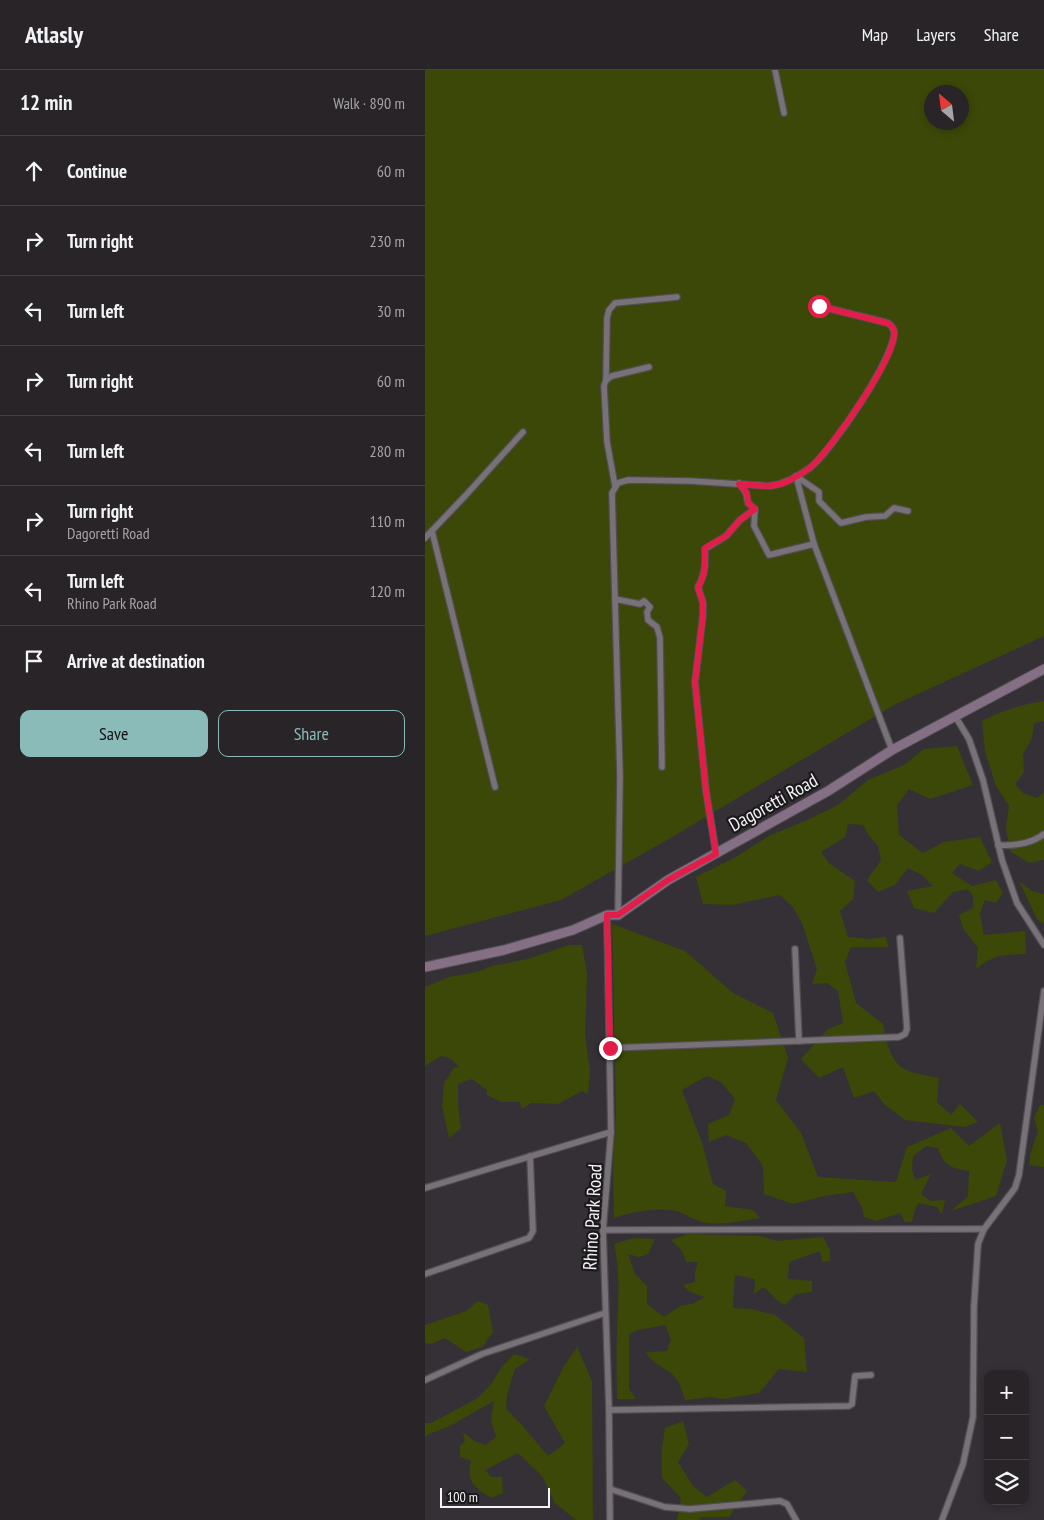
<!DOCTYPE html>
<html lang="en">
<head>
<meta charset="utf-8">
<style>
	:root { --surface:#282428; --page:#302c30; --text:#f1f3f6; --muted:#a5a4a8; --line:#444145; --accent:#8bbbb9 }
	body { margin:0; font-family:"PT Sans Narrow",sans-serif; background:var(--page); color:var(--text) }
	.controls { position:absolute; right:15px; bottom:15px; display:grid; overflow:hidden; border-radius:10px; box-shadow:0 2px 8px #0003 }
	.controls button { width:45px; height:45px; display:grid; place-items:center; padding:0; border:0; border-bottom:1px solid var(--line); background:var(--surface); color:var(--text); font:25px sans-serif }
	.compass { position:absolute; left:499px; top:15px; width:45px; height:45px; border-radius:50%; background:var(--surface); box-shadow:0 2px 8px #0003; rotate:332deg }
	.scale { position:absolute; left:15px; bottom:12px; width:110px; box-sizing:border-box; padding-left:5px; border:2px solid #f6f3f6; border-top:0; font-size:14px; line-height:18px; white-space:nowrap; color:#f6f3f6; -webkit-text-stroke:4px #1b191b; paint-order:stroke }
	.stop { position:absolute; width:15px; height:15px; margin:-11px; border:4px solid #e11d48; border-radius:50%; background:#fff }
	.stop.end { background:#e11d48; border-color:#fff; box-shadow:0 1px 5px #0008 }
	.list { margin:0; padding:0; list-style:none }
	h2 { display:flex; justify-content:space-between; align-items:center; height:65px; margin:0; padding:0 20px; font-size:21px }
	h2 small { font-size:16px; font-weight:400; color:var(--muted) }
	.list li { display:grid; grid-template-columns:32px 1fr auto; gap:15px; align-items:center; box-sizing:border-box; height:70px; padding:0 20px; border-top:1px solid var(--line) }
	.list b { display:block; font-size:19px; white-space:nowrap }
	.list p { margin:0; font-size:16px; white-space:nowrap; color:var(--muted) }
	.list em { font-size:16px; font-style:normal; color:var(--muted) }
	.actions { display:flex; gap:10px; padding:15px 20px }
	.actions a { flex:1; padding:11px 0; border:1px solid var(--accent); border-radius:10px; text-align:center; font-size:18px; color:var(--accent) }
	.actions .main { background:var(--accent); color:#111 }
	.icon { flex:none; width:28px; height:28px; fill:none; stroke:currentColor; stroke-width:2; stroke-linecap:round; stroke-linejoin:round }
	.map { position:relative; flex:none; width:619px; height:1450px; overflow:hidden }
	header { display:flex; align-items:center; gap:30px; box-sizing:border-box; height:70px; padding:0 25px; background:var(--surface); border-bottom:1px solid var(--line) }
	header strong { font-size:24px }
	nav { display:flex; gap:28px; margin-inline-start:auto; font-size:18px }
	main { display:flex }
	aside { flex:1; background:var(--surface) }
	.map>svg:first-child { display:block }
	.green { fill:#3c4807; fill-rule:evenodd }
	.lines { fill:none; stroke-linecap:round; stroke-linejoin:round }
	.minor-casing { stroke:#514d51; stroke-width:8 }
	.secondary-casing { stroke:#514d51; stroke-width:11 }
	.minor { stroke:#787278; stroke-width:5.5 }
	.secondary { stroke:#846f85; stroke-width:9 }
	.route { stroke:#e11d48; stroke-width:6 }
	.labels { text-anchor:middle; stroke-width:4.5; stroke-linejoin:round; paint-order:stroke }
	.street-label { font-size:19px; fill:#f6f3f6; stroke:#1b191b }
</style>
</head>
<body>
<header>
<strong>Atlasly</strong>
<nav><a>Map</a><a>Layers</a><a>Share</a></nav>
</header>
<main>
<aside>
<h2>12 min<small>Walk · 890 m</small></h2>
<ul class="list">
<li><svg class="icon" aria-label="ahead" viewBox="0 0 24 24"><path d="M12 20V5M6 11l6-6 6 6"/></svg><div><b>Continue</b></div><em>60 m</em></li>
<li><svg class="icon" aria-label="right" viewBox="0 0 24 24"><path d="M7 20v-9h11M14 6l5 5-5 5"/></svg><div><b>Turn right</b></div><em>230 m</em></li>
<li><svg class="icon" aria-label="left" viewBox="0 0 24 24"><path d="M17 20v-9H6M10 6l-5 5 5 5"/></svg><div><b>Turn left</b></div><em>30 m</em></li>
<li><svg class="icon" aria-label="right" viewBox="0 0 24 24"><path d="M7 20v-9h11M14 6l5 5-5 5"/></svg><div><b>Turn right</b></div><em>60 m</em></li>
<li><svg class="icon" aria-label="left" viewBox="0 0 24 24"><path d="M17 20v-9H6M10 6l-5 5 5 5"/></svg><div><b>Turn left</b></div><em>280 m</em></li>
<li><svg class="icon" aria-label="right" viewBox="0 0 24 24"><path d="M7 20v-9h11M14 6l5 5-5 5"/></svg><div><b>Turn right</b><p>Dagoretti Road</p></div><em>110 m</em></li>
<li><svg class="icon" aria-label="left" viewBox="0 0 24 24"><path d="M17 20v-9H6M10 6l-5 5 5 5"/></svg><div><b>Turn left</b><p>Rhino Park Road</p></div><em>120 m</em></li>
<li><svg class="icon" aria-label="arrive" viewBox="0 0 24 24"><path d="M6 21V4h12l-3 4 3 4H6"/></svg><div><b>Arrive at destination</b></div></li>
</ul>
<div class="actions"><a class="main">Save</a><a>Share</a></div>
</aside>
<div class="map">
<svg width="619" height="1450" viewBox="0 0 619 1450">
	<rect width="100%" height="100%" fill="#353036"/>
	<!-- green -->
	<g class="green">
		<path d="M0,0h619v566l-150,69 -227,135 -106,60 -136,36zM507,22h29v30h-29z"/>
		<path d="M619,631v20l-10,2 -2,15 -9,16 1,18 -9,12 8,9 14,5 7,-6v68l-15,3 -19,-12 -4,-23 3,-22 -13,-20 -11,-34 -3,-31c20,-10 40,-17 62,-20z"/>
		<path d="M532,676l16,39 -43,14 -21,-10 -12,16 2,30 24,18 21,-11 36,-5 12,25 -13,9 -19,-7 -8,9 20,13 24,-6 7,13 -7,10 -11,-3 -5,13 4,22 41,-4 1,23c-24,1 -30,0 -50,15l2,-21 -15,-20 -4,-13 14,-7v-12l-5,-7 -15,3 -19,21 -20,-5 -7,-17 26,-5 -11,-11 -14,-7 -13,17 -17,7 -11,-12 14,-20 -3,-14 -10,-12 -5,-9 -15,-1 -3,13 -24,15 9,12 25,17 -2,18 -13,12 8,26 22,2 16,-2 2,10h-37l-6,15 11,41 27,21c3,15 6,33 18,43 8,6 28,9 38,11l-2,24 14,13 9,-11 18,18 -13,5 -60,-7 -21,-16 -10,-13 -20,7 -11,-31 -24,11 -18,-19 27,-30 15,-6 -5,-32 -11,-8 -15,1 5,-15 -15,-46 -9,-16 -13,-12 -48,10 -29,-1 -7,-27 38,-19 37,-23 34,-14 33,-16 30,-25 36,-15 20,-16z"/>
		<path d="M594,811l13,10 12,3v30l-7,-5z"/>
		<path d="M187,854l73,27 48,42 40,20 15,45 -12,42 25,33 17,44 78,5 11,-35 44,-19 18,18 31,-23 7,37 -11,36 -45,15 17,-15 1,-25c-18,-3 -25,-5 -31,-23l-12,-2 -13,10 -1,14 3,10 16,-6 -10,20 10,7 14,-1 -3,14 -5,-7 -19,-4 -4,10 -2,9h-7l-5,-9 -24,8 -12,-4 -2,-10 -9,-15 -29,4 -31,8 -29,-10 -1,-28 -17,-23 -20,-8 -17,7 -1,-18 21,-9 6,-16 -14,-17 -14,-6 -25,14 20,53 11,41 13,7 -1,15 28,4 7,8c-19,3 -39,8 -58,4 -10,-3 -23,-12 -32,-12 -19,-2 -38,2 -56,8l-1,-51 3,-55z"/>
		<path d="M144,875h13l5,29 -2,60 5,37 -2,23 -6,-3 -24,13 -27,-1 -9,6 -2,-7h-19l-14,-7v-5l-15,-11 -14,5v20l3,24 -12,10 -7,-32 2,-23 10,-15 5,-1 -9,-9 -9,-2 -16,10v-79l24,-10 28,-5 15,-6 36,-7z"/>
		<path d="M615,1035h4v62l-15,-2 1,-10 8,-24 -4,-13z"/>
		<path d="M263,1164l72,2 17,5 46,-4 7,13v11l-8,1 -2,-11 -31,11 -1,17 24,2v11l-16,2 -11,11c-9,-4 -14,-12 -22,-18l-9,7 1,-15 -20,-4 -2,33 18,1 24,6 29,23 3,34 -28,-3 -20,24 -35,6 -12,-2 -27,3c-2,-6 -4,-13 -7,-19 -8,-13 -24,-14 -32,-29l21,-1 4,-12 -6,-14 -27,5 -9,4v55l7,10h-19c0,-22 -1,-44 0,-66 1,-30 4,-59 -3,-89l20,-6 21,1 -7,15 -9,3 -11,-3 7,20 12,12v18l17,13 16,-11 12,-2 13,-7 -15,-5 -7,-7 12,-3v-10l3,-10h-12l-4,-11 -11,-11z"/>
		<path d="M53,1231l10,4 5,27 -11,15 -16,5 -21,-14 -14,6 -6,-1v-18l41,-14z"/>
		<path d="M152,1277l15,34 1,139h-17l-21,-17 -13,-27 -24,-23 -33,17 6,7h11l1,16 -12,5c-17,-11 -25,-16 -20,-37l-11,-4v-11l5,-5 -2,-9 11,9 12,4 10,-8 -5,-17 3,-19 -44,25 -21,8 -4,3v-14h6l47,-25 14,-15 9,-15 13,-14 16,5 -15,10 -8,26 -1,14 16,16 26,31 17,-13 -21,-37 20,-40z"/>
		<path d="M258,1351l6,23 -11,18 15,24 14,11 28,-17 12,11 -18,26h-28l-2,3h-22l4,-22 -19,-20v-30l3,-20z"/>
	</g>
	<g class="lines">
		<defs>
			<g id="minor">
				<path d="M350,0l9,43"/>
				<path d="M181,310l1,-62 2,-8 6,-7 62,-6"/>
				<path d="M314,413l7,10 2,10 7,6 -1,17 15,29 45,-11"/>
				<path d="M190,416l-8,-44 -3,-56 2,-6 6,-4 37,-9"/>
				<path d="M7,461l63,256"/>
				<path d="M0,468l41,-43 57,-63"/>
				<path d="M190,529l25,5 4,-3 6,6 -3,5 1,8 9,7 3,11 2,129"/>
				<path d="M530,646l14,23 14,41 19,80 15,43 27,42"/>
				<path d="M467,680l-78,-206 -18,-68 23,16v9l22,22 25,-6 19,-1 9,-8 14,3"/>
				<path d="M573,775c16,1 33,-1 46,-11"/>
				<path d="M291,783l-10,-62 -11,-109 8,-67v-12l-5,-16c8,-15 7,-21 7,-38l21,-13 14,-16 15,-11"/>
				<path d="M182,845l4,217 -8,98 6,180 1,110"/>
				<path d="M193,845l2,-139 -8,-283 6,-10 10,-3 62,1 80,5c15,-2 29,-10 41,-19 20,-16 86,-112 83,-136 -1,-4 -3,-6 -6,-8l-69,-17"/>
				<path d="M370,879l4,92"/>
				<path d="M185,978l289,-11 6,-3 2,-5 -7,-91"/>
				<path d="M0,1118l186,-56"/>
				<path d="M178,1160l381,-1"/>
				<path d="M0,1204l104,-36 4,-7 -3,-75"/>
				<path d="M0,1310l57,-26 123,-41"/>
				<path d="M184,1340l240,-4 3,-2 3,-28 16,-1"/>
				<path d="M185,1419l55,18 25,2 90,-8 7,3 9,16"/>
				<path d="M517,1450l21,-56 10,-47 1,-111 4,-62 6,-15 31,-41 4,-13 25,-184"/>
			</g>
			<path id="secondary" d="M0,897l79,-17 69,-20 34,-15h11l50,-35 160,-89 64,-41 152,-81"/>
		</defs>
		<!-- minor casing -->
		<use href="#minor" class="minor-casing"/>
		<!-- secondary casing -->
		<use href="#secondary" class="secondary-casing"/>
		<!-- minor -->
		<use href="#minor" class="minor"/>
		<!-- secondary -->
		<use href="#secondary" class="secondary"/>
	</g>
	<g class="lines">
		<!-- route -->
		<path class="route" d="M185,978l-3,-133h11l50,-35 48,-26 -10,-63 -11,-109 8,-67v-12l-5,-15c8,-16 7,-22 7,-40l21,-12 14,-16 15,-11 -7,-6 -1,-10 -8,-9c16,1 34,5 49,-3 8,-4 19,-10 26,-17 19,-19 83,-107 80,-133 -1,-4 -3,-6 -7,-8l-68,-17"/>
	</g>
	<g class="labels">
		<!-- street labels -->
		<g class="street-label">
			<text transform="translate(348 732) rotate(-29)" y="7">Dagoretti Road</text>
			<text transform="translate(167 1147) rotate(-87)" y="7">Rhino Park Road</text>
		</g>
	</g>
</svg>
<div class="controls">
<button>+</button>
<button>−</button>
<button><svg class="icon" aria-label="layers" viewBox="0 0 24 24"><path d="M12 4l9 5-9 5-9-5zM3 14l9 5 9-5"/></svg></button>
</div>
<svg class="compass" viewBox="-18 -18 36 36"><path d="M0-13l5 13h-10z" fill="#e53935"/><path d="M0 13l5-13h-10z" fill="#a5a4a8"/></svg>
<div class="scale">100 m</div>
<div class="stop" style="left:394px;top:236px"></div>
<div class="stop end" style="left:185px;top:978px"></div>
</div>
</main>
</body>
</html>
